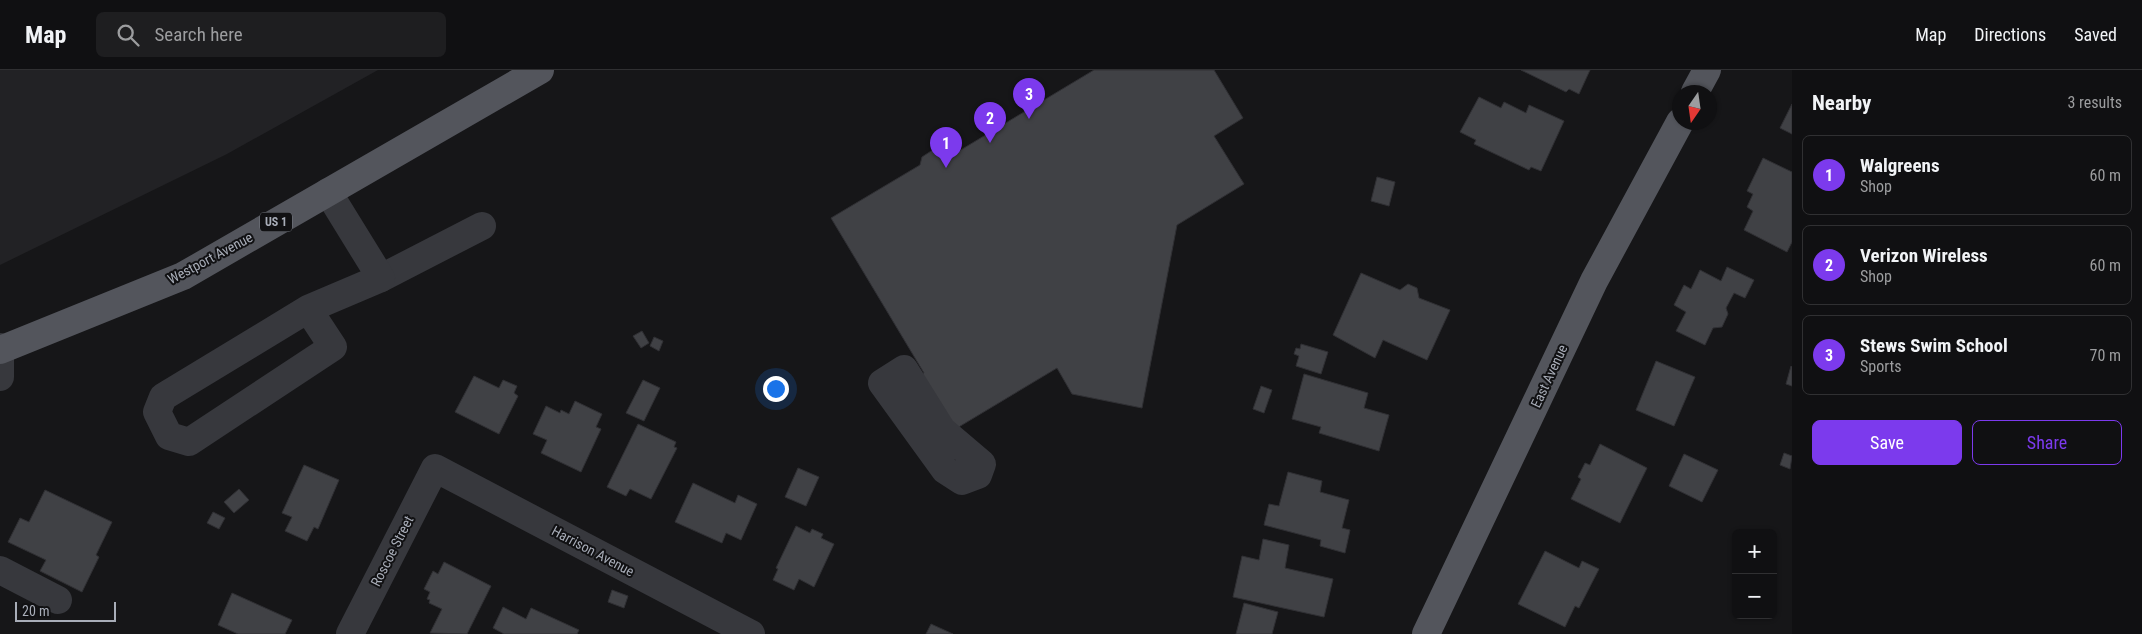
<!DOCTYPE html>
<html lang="en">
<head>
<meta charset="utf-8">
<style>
	:root { --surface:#101012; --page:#1e1e20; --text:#f1f3f6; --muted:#9c9d9f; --line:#303032; --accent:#7c3aed }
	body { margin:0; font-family:"Roboto Condensed",sans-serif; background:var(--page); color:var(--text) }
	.controls { position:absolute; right:15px; bottom:15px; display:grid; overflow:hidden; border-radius:8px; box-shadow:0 1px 4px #0004 }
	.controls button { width:45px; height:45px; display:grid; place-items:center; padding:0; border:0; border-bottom:1px solid var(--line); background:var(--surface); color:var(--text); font:25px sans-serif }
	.compass { position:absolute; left:1672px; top:15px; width:45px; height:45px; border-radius:50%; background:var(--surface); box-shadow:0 1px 4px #0004; rotate:193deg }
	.scale { position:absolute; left:15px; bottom:12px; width:101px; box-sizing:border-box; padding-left:5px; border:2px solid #a8adb8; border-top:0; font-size:14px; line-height:18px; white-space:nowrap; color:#a8adb8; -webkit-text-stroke:4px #111113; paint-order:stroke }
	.you { position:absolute; left:775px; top:318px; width:18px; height:18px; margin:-12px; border:4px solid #fff; border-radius:50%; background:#1a73e8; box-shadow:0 0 0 8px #1a73e833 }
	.badge { display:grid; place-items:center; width:32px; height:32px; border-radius:50%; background:var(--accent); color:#fff; font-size:16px; font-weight:700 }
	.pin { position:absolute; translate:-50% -41px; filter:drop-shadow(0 1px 2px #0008) }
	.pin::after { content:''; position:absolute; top:26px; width:18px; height:15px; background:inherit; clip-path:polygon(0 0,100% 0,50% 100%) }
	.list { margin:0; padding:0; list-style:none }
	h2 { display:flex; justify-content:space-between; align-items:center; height:65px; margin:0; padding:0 20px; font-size:21px }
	h2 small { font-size:16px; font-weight:400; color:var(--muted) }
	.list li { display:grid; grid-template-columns:32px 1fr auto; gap:15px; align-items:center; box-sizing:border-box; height:80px; margin:0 10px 10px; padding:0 10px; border:1px solid var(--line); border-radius:8px }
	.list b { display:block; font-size:19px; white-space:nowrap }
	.list p { margin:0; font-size:16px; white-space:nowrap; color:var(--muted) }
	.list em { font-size:16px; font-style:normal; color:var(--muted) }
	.actions { display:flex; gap:10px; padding:15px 20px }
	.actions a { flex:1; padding:11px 0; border:1px solid var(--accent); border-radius:8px; text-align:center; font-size:18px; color:var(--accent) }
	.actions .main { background:var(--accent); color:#fff }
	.icon { flex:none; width:28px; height:28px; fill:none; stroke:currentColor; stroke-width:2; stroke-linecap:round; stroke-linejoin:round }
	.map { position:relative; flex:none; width:1792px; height:564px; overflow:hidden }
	header { display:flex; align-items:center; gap:30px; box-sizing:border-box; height:70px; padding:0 25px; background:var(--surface); border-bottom:1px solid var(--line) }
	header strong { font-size:24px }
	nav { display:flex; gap:28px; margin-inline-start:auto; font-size:18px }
	.search { width:350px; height:45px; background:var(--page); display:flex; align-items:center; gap:12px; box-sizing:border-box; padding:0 18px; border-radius:8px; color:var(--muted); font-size:19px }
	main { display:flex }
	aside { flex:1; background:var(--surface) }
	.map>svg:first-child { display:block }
	.built { fill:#222225 }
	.building { fill:#404145; stroke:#303034 }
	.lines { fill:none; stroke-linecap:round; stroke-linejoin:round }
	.minor { stroke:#37383d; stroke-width:28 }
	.major { stroke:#53555c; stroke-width:28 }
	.labels { text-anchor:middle; stroke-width:4; stroke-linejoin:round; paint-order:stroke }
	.shield { fill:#111113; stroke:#7b7e86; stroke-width:1 }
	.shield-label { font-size:12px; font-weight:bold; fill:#a8adb8 }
	.street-label { font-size:14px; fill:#a8adb8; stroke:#111113 }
</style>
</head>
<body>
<header>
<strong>Map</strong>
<div class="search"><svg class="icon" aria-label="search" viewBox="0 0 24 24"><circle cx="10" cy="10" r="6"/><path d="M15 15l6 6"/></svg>Search here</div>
<nav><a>Map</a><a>Directions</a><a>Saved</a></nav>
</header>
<main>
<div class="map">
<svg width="1792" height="564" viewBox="0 0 1792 564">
	<rect width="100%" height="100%" fill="#161618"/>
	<!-- built -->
	<path class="built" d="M0,0h378l-151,84 -227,111z"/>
	<!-- building -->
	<g class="building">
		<path d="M1094,0h120l29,48 -29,18 30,48 -67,41 -35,183 -70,-14 -15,-26 -105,63 -48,-46 20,-12 -93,-155 89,-53 2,-8 26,-17 5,2 6,9z"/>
		<path d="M1521,0h69l-11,24 -10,-5 -3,3z"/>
		<path d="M1479,27l22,11 3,-6 22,11 3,-8 35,16 -23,50 -10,-4 -2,3 -55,-26 2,-4 -16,-8z"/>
		<path d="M1792,34v30l-12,-6z"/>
		<path d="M1763,88l29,14v70l-5,10 -43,-22 9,-19 -6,-4 6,-13 -6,-3z"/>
		<path d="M1377,107l18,5 -6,24 -18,-5z"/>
		<path d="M1727,197l27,13 -9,18 -11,-5 -8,15 2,6 -6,13 -9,1 -8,17 -29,-14 10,-19 -12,-7 10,-20 7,4 9,-19 21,11z"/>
		<path d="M1361,203l39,17 8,-6 9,4 2,10 31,12 -23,50 -44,-20 -8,18 -42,-23z"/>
		<path d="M642,261l7,12 -8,5 -8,-12z"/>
		<path d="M654,267l9,4 -4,10 -9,-5z"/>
		<path d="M1301,274l27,8 -7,22 -25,-8 3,-10 -5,-2 2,-6 4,1z"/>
		<path d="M1656,291l39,16 -21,49 -38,-16z"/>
		<path d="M1791,296l1,1v19l-6,-2z"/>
		<path d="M1304,304l64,19 -4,15 25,7 -10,36 -60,-18 2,-6 -29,-8z"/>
		<path d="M474,306l25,12 4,-8 14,6 -3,7 4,3 -19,38 -44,-22z"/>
		<path d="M643,310l17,8 -16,33 -18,-8z"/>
		<path d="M1261,316l11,4 -8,23 -11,-4z"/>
		<path d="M575,331l27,13 -6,13 5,2 -20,43 -40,-19 6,-13 -14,-6 13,-28 14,7 1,-3 8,4z"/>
		<path d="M638,354l38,18 -2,5 3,1 -26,51 -21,-10 -4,7 -19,-9z"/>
		<path d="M1600,374l47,24 -27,55 -49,-24 10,-20 -3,-2 7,-14 5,2z"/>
		<path d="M1784,383l8,3 -2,13 -10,-4z"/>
		<path d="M1684,384l34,16 -16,32 -33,-16z"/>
		<path d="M304,395l35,15 -21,49 -4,-2 -7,14 -22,-10 7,-14 -10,-4z"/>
		<path d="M798,398l21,9 -13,29 -21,-9z"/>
		<path d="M1288,402l34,9 -2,11 29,8 -7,28 8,2 -5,23 -25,-7 1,-6 -57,-15 5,-21 10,2z"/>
		<path d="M693,413l42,20 3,-8 19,9 -16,36 -15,-7 -4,10 -47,-21z"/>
		<path d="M239,419l10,11 -15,13 -10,-11z"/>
		<path d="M45,420l67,32 -16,33 3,2 -17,35 -42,-21 6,-11 -38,-18 12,-24 9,4z"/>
		<path d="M213,442l12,6 -6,11 -12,-6z"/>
		<path d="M796,456l14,7 2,-4 11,5 -2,4 13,6 -20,43 -15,-8 -5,11 -21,-10 5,-11 -2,-1z"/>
		<path d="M1263,469l26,6 -4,23 48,11 -9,38 -91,-20 9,-41 17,4z"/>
		<path d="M1545,481l34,17 3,-7 17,8 -20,39 -4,-2 -10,21 -47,-23z"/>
		<path d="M444,492l47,24 -24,48 -37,-1 12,-24 -13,-6 1,-3 -3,-1 3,-7 -6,-3 9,-18 5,3z"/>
		<path d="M612,520l16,6 -4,12 -16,-6z"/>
		<path d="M232,523l60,27 -7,14h-47l-20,-9z"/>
		<path d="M1244,533l34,9 -6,22h-36z"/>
		<path d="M503,537l23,12 5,-11 48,22 -2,4h-73l-11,-6z"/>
		<path d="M931,554l22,10h-27z"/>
	</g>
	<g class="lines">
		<!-- minor -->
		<g class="minor">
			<path d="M381,208l101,-52"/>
			<path d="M308,239l25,38 -144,95 -20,-6 -12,-24 6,-15 145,-88 73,-31 -53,-86"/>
			<path d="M0,277v30"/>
			<path d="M904,299l38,61 40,34 -4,11 -16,6 -17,-11 -63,-87z"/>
			<path d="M0,500l58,30"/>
			<path d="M350,564l85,-166 316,166"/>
		</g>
		<!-- major -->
		<g class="major">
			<path d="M1695,22l12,-22"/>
			<path d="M0,280l183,-74 357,-206"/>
			<path d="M1426,564l168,-353 86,-159"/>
		</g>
	</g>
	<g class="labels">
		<!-- shield labels -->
		<rect class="shield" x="260" y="142.5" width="32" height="19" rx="4"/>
		<g class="shield-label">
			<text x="276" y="156">US 1</text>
		</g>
		<!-- street labels -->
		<g class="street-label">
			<text transform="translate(210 188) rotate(-28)" y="5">Westport Avenue</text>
			<text transform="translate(1549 306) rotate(-65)" y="5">East Avenue</text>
			<text transform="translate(392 481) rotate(-63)" y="5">Roscoe Street</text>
			<text transform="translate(593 481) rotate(28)" y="5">Harrison Avenue</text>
		</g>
	</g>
</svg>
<div class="controls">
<button>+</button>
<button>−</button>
</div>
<svg class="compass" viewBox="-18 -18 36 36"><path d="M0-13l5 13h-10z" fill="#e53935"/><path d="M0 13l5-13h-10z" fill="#9c9d9f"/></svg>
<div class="scale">20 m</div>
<div class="you"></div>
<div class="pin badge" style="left:946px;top:98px">1</div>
<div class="pin badge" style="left:990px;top:73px">2</div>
<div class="pin badge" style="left:1029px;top:49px">3</div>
</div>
<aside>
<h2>Nearby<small>3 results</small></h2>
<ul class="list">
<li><span class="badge">1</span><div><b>Walgreens</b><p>Shop</p></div><em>60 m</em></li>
<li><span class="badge">2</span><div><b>Verizon Wireless</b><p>Shop</p></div><em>60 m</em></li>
<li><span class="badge">3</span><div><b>Stews Swim School</b><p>Sports</p></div><em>70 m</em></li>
</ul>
<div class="actions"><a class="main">Save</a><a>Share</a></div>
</aside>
</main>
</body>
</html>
